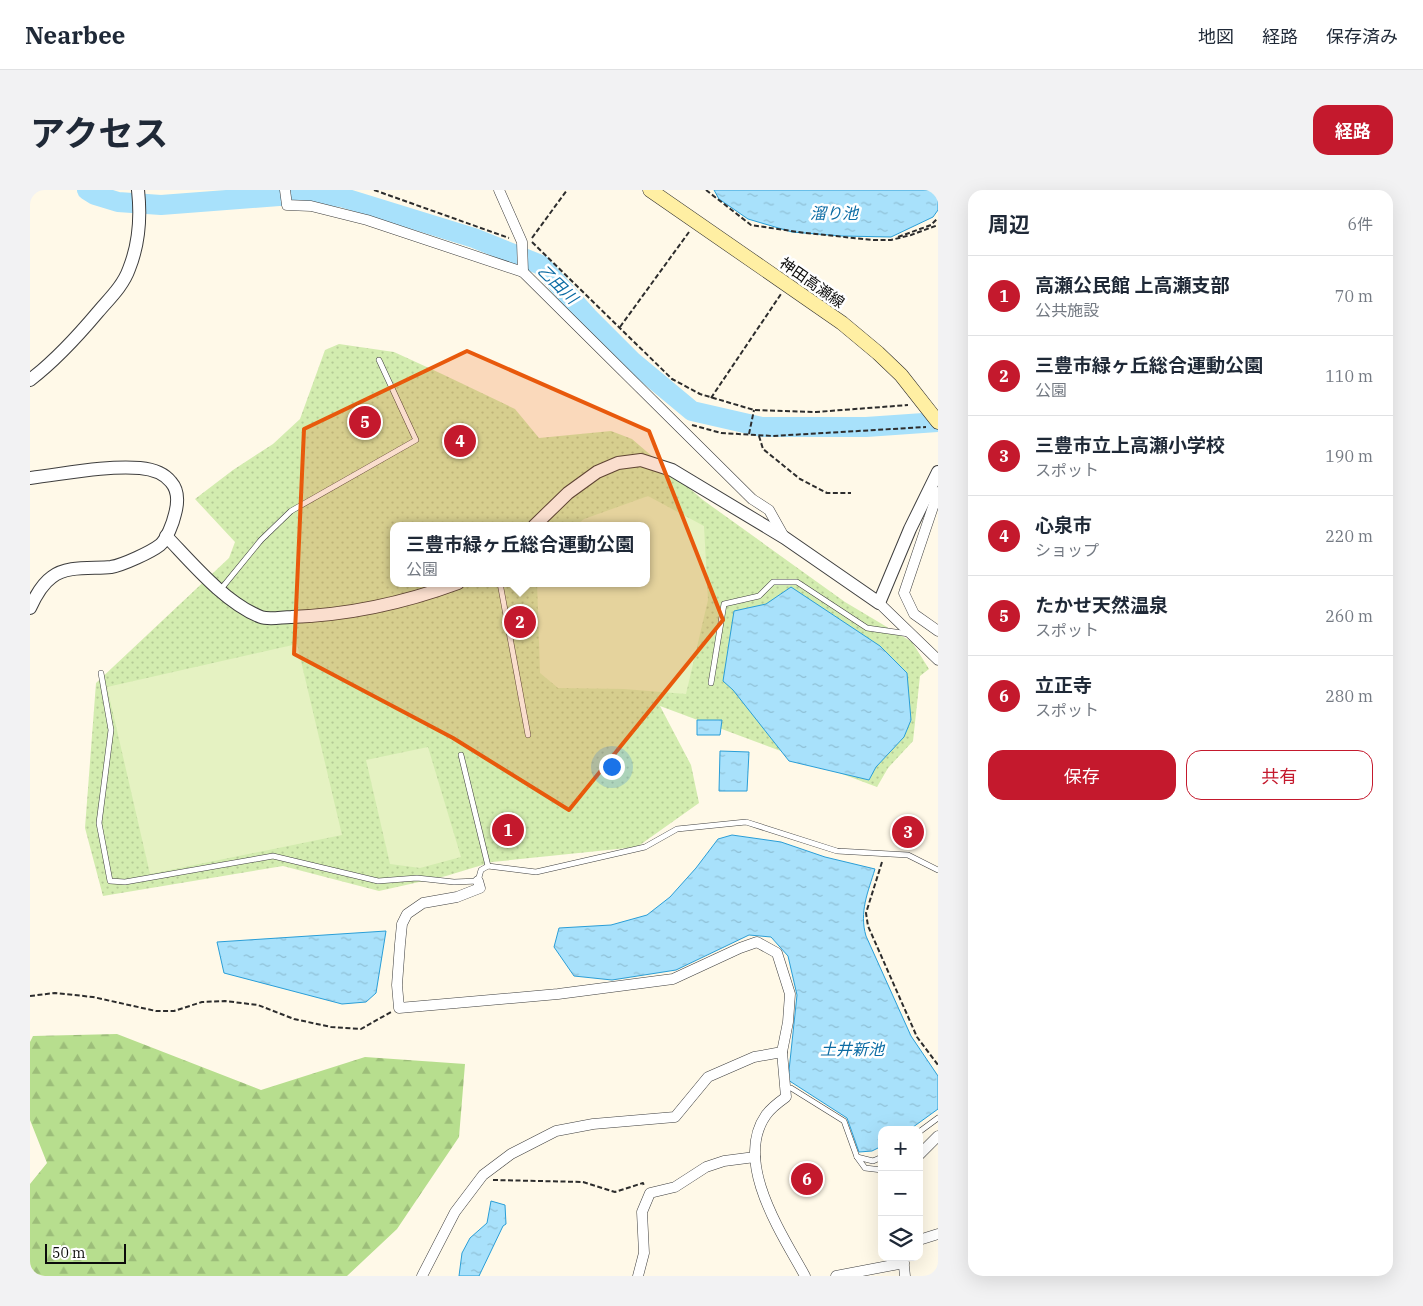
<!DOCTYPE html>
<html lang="ja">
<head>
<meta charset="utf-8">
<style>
	:root { --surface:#fff; --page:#f2f2f3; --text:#1f2937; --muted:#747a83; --line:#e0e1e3; --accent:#c4192d }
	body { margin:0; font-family:"IBM Plex Serif","Noto Sans JP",serif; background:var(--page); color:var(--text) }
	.controls { position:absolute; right:15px; bottom:15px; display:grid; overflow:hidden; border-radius:10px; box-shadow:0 5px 20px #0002 }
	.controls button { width:45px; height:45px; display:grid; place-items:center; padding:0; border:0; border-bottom:1px solid var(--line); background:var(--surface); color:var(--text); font:25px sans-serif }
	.scale { position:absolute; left:15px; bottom:12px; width:81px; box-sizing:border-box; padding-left:5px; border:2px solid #0b0b0b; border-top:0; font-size:14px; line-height:18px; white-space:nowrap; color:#0b0b0b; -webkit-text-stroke:4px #fff; paint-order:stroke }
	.you { position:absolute; left:581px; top:576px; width:18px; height:18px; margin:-12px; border:4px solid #fff; border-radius:50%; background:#1a73e8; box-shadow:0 0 0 8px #1a73e833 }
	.badge { display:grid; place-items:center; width:32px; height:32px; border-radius:50%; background:var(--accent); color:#fff; font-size:16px; font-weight:700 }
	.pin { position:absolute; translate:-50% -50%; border:2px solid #fff; box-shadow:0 1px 5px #0006 }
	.popup { position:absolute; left:360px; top:332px; width:260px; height:65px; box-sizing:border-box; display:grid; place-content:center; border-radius:10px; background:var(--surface); filter:drop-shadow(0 1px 4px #0005); font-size:16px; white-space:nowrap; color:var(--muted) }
	.popup b { font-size:19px; color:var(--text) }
	.popup::after { content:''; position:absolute; left:50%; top:100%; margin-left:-10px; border:10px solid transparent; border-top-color:var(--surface) }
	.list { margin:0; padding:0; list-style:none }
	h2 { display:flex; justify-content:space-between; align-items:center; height:65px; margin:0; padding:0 20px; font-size:21px }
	h2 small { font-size:16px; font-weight:400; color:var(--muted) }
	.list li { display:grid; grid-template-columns:32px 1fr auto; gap:15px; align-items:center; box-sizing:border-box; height:80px; padding:0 20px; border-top:1px solid var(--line) }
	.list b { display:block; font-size:19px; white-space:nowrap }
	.list p { margin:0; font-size:16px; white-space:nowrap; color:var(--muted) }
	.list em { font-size:16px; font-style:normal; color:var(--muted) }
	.actions { display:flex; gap:10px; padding:15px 20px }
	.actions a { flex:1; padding:11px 0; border:1px solid var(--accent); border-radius:15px; text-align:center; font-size:18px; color:var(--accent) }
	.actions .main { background:var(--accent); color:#fff }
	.icon { flex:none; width:28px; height:28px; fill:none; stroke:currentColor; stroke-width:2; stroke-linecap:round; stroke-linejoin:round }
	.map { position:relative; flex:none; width:908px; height:1086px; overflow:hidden; border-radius:15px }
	header { display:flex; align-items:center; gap:30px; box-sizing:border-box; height:70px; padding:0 25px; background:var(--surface); border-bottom:1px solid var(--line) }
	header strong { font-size:24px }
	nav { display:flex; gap:28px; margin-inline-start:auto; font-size:18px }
	.intro { display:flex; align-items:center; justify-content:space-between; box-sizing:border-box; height:120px; padding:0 30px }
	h1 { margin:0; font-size:35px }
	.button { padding:12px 22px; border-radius:15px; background:var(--accent); color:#fff; font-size:18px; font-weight:700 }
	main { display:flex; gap:30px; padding:0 30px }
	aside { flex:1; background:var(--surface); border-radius:15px; box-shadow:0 5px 20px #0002 }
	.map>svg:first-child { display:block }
	.forest { fill:url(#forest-firs) }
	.park { fill:url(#park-dots); fill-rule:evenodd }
	.pitch { fill:#e5f2c2 }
	.water { fill:url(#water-ripples); stroke:#2a9ed7 }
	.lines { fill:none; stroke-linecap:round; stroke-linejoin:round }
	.river { stroke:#a8e1fb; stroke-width:20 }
	.service-casing { stroke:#3e3e3e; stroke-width:6 }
	.minor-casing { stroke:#3e3e3e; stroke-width:11 }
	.tertiary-casing { stroke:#3e3e3e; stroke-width:14 }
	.secondary-casing { stroke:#2d2d2d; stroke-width:15 }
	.path { stroke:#2d2d2d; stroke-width:2; stroke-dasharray:5 2.5; stroke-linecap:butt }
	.service { stroke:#fff; stroke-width:5 }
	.minor { stroke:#fff; stroke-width:10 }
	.tertiary { stroke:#fff; stroke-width:12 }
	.secondary { stroke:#ffefa3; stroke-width:14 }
	.marked { fill:#e8590c; fill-opacity:0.2; stroke:#e8590c; stroke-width:4; stroke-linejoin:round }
	.labels { text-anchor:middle; stroke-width:5; stroke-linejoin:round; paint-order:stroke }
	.street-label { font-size:15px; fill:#0b0b0b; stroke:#fff }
	.water-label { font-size:16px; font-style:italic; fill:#0c6ca4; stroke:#fff }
</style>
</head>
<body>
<header>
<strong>Nearbee</strong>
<nav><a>地図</a><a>経路</a><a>保存済み</a></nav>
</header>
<div class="intro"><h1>アクセス</h1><a class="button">経路</a></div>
<main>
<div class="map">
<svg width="908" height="1086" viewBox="0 0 908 1086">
	<defs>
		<pattern id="forest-firs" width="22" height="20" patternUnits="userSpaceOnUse" patternTransform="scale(1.25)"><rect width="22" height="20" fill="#b7de8e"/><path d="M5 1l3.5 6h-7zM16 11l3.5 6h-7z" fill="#9cbd79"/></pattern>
		<pattern id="park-dots" width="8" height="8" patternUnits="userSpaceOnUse" patternTransform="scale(1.25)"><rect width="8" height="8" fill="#d3ecaf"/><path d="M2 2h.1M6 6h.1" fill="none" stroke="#b4c995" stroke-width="1.8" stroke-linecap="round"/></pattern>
		<pattern id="water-ripples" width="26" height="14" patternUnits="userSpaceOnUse" patternTransform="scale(1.25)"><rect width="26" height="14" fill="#a8e1fb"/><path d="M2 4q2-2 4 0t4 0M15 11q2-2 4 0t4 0" fill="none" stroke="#8fc0d6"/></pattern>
	</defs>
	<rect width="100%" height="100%" fill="#fff9e8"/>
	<!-- forest -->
	<path class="forest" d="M87,844l144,56 104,-33 100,7 -6,73 -62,92 -50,47h-317v-92l17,-21 -17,-43v-78l3,-6z"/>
	<!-- park -->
	<path class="park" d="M309,154l55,8 48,22 73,35 24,29 72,-7 21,8 71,61 142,102 67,40 17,27 -9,7 -7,65 -25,27 -11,19 -217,-81 31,59 8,38 -62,44 -145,15 -46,14 -67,15 -96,-25 -180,30 -18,-68 11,-145 133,-125 6,-16 -40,-43 38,-29 40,-26 27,-25 25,-69zM364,336h252v57h-252z"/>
	<!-- pitch -->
	<g class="pitch">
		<path d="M618,306l56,30 4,74 -22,94 -62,-5 -66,-1 -18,-15 -3,-90h109v-57h-71l9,-7z"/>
		<path d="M267,454l45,191 -192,39 -43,-187z"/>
		<path d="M398,557l33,110 -41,11 -30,-4 -24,-104z"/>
	</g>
	<!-- water -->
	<g class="water">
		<path d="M684,0h224v20l-5,7 -42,20 -49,-1 -50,-4 -44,-13 -29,-20z"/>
		<path d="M761,397l89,59 27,27 4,47 -7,17 -28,30 -7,13 -80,-19 -56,-71 -10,-9 11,-70 32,-7z"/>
		<path d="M667,530h25l-2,15h-23z"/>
		<path d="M690,561l29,1 -2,39h-28z"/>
		<path d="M702,645l49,7 44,15 50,12c-7,23 -16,43 -9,67l45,100 27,40v33l-29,21h-27v16l-10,5 -13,1 -12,-34 -59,-38 9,-85 -9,-39 -17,-19 -22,-2 -73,35 -64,10 -38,-4 -20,-29 5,-19 52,-3 36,-10 23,-18 26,-29 22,-29z"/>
		<path d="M356,741l-10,62 -10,9 -24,2 -118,-31 -7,-31z"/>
		<path d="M461,1011l14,4 1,19 -3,2 -24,50h-20l3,-23 8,-15 17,-15z"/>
	</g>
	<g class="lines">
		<!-- river -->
		<path class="river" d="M57,0l8,5 23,7 43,3 131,-10 49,2 133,41 67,27 47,52 45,45 59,49 70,16h104l72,-5"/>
		<defs>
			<g id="service">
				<path d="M470,393l28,152"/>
				<path d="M191,399l40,-49 30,-29 125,-71 -37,-80"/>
				<path d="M71,483l10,57 -12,93 11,58 15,1 148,-26 105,25 39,-3 37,4 24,-1 3,-11 7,-4 48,6 109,-25 32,-18 69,-7 91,29 71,4 30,15"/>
				<path d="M681,493l13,-79 35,-8 14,-14h24l70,46 42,6"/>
				<path d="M431,565l27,111"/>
				<path d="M755,898h6l53,33 13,36 16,4 9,-4"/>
				<path d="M889,942l19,-14"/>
				<path d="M827,967l8,11 17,2"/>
			</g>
			<g id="minor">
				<path d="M255,0l2,15 24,1 56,14 156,52 229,227 17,11 14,25"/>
				<path d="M469,0l23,52 1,30"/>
				<path d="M908,302l-34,101 10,21 24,17"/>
				<path d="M849,413l59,57"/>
				<path d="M448,691l2,7 -23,9 -34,6 -16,11 -5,10 -2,20 -3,41 2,23 159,-14 115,-15 67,-31 17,-6 20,11 13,41 -2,28 -6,30 4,45c-7,5 -15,11 -20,18 -33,47 16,119 39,161"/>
				<path d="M889,965l19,-19"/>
				<path d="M889,1050l19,-6"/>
				<path d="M873,1067l2,19"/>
				<path d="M392,1086l33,-64 28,-37 28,-21 45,-23 37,-7 82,-7 33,-40 46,-20 28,-5"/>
				<path d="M608,1086l6,-23 -2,-41 8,-19 25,-6 31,-20 18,-6 31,-4"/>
				<path d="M806,1086l68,-13"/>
			</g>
			<g id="tertiary">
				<path d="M0,190c26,-20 47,-43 68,-68 11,-13 25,-26 31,-43 10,-25 12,-52 9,-79"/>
				<path d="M0,288c34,-4 77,-13 110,-10 11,1 24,5 31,14 8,9 7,21 4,32 -2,9 -8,25 -15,31 -9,7 -37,20 -49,22 -18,2 -44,-2 -59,10 -10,7 -17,20 -22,31"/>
				<path d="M504,336l34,-33 29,-21 21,-9 23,-3 31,10 113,68 94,65 31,-74 28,-57"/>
				<path d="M136,346c26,27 59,67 95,81 8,3 21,0 30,0 57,-2 113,-14 167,-34"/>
			</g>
			<path id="secondary" d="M620,0l192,133 36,30 23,22 37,47"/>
		</defs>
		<!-- service casing -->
		<use href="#service" class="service-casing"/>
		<!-- minor casing -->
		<use href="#minor" class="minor-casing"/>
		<!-- tertiary casing -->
		<use href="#tertiary" class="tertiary-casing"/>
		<!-- secondary casing -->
		<use href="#secondary" class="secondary-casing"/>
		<!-- path -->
		<g class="path">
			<path d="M344,0l135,48"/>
			<path d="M676,0l45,35 54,8 69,7h17l20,-5 27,-10"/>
			<path d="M868,47l33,-12 7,-7"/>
			<path d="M502,48l35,-48"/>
			<path d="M502,52l140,137 28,15 54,16 62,2 92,-7"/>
			<path d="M590,137l69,-95"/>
			<path d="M681,208l70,-104"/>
			<path d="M662,235l29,8 52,3 153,-9"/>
			<path d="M719,244l5,-24"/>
			<path d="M729,246l4,13 37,30 27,14h24"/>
			<path d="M852,672l-16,51 2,13 49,111 21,28"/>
			<path d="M0,806l25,-3 38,4 63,14h18l28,-9 23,-1 33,4 36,14 37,8 30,2 30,-17"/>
			<path d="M463,990l90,2 32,10 28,-9 1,3"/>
		</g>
		<!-- service -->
		<use href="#service" class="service"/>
		<!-- minor -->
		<use href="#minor" class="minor"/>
		<!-- tertiary -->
		<use href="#tertiary" class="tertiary"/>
		<!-- secondary -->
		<use href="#secondary" class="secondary"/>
	</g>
	<!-- marked area -->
	<path class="marked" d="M437,161l182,80 74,189 -154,190 -116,-72 -159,-84 10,-225z"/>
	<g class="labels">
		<!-- street labels -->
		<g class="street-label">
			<text transform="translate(782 93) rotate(35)" y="5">神田高瀬線</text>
		</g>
		<!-- water labels -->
		<g class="water-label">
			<text x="804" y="29">溜り池</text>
			<text transform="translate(528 94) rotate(44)" y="6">乙田川</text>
			<text x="822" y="865">土井新池</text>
		</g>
	</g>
</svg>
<div class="controls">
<button>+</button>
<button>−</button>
<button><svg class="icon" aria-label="layers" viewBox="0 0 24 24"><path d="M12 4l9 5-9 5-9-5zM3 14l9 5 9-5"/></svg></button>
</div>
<div class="scale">50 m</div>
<div class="you"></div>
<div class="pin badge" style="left:478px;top:640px">1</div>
<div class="pin badge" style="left:490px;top:432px">2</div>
<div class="popup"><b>三豊市緑ヶ丘総合運動公園</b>公園</div>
<div class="pin badge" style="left:878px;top:642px">3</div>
<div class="pin badge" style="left:430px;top:251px">4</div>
<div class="pin badge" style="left:335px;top:232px">5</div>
<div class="pin badge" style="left:777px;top:989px">6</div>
</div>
<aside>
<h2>周辺<small>6件</small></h2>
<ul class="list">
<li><span class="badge">1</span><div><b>高瀬公民館 上高瀬支部</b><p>公共施設</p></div><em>70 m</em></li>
<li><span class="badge">2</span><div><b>三豊市緑ヶ丘総合運動公園</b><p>公園</p></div><em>110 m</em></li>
<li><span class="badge">3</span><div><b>三豊市立上高瀬小学校</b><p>スポット</p></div><em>190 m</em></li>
<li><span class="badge">4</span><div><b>心泉市</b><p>ショップ</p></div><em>220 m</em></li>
<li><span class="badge">5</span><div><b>たかせ天然温泉</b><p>スポット</p></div><em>260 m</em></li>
<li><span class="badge">6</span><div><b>立正寺</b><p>スポット</p></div><em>280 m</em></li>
</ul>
<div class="actions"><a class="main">保存</a><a>共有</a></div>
</aside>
</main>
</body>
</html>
